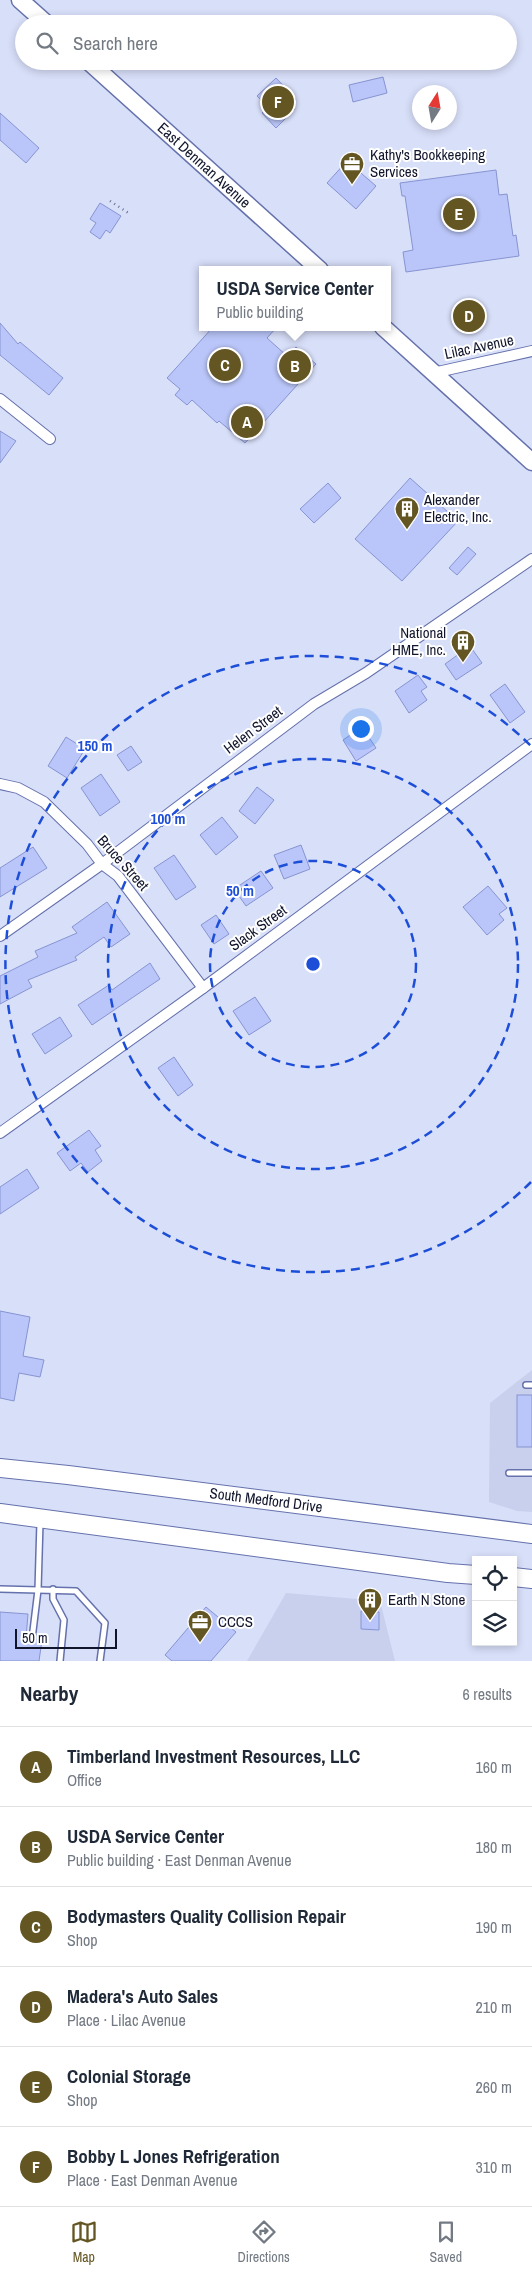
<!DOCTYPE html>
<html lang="en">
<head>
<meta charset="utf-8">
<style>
	:root { --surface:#fff; --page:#f6f6f7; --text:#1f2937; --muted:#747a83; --line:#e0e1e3; --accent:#645623 }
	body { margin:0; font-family:"Archivo Narrow",sans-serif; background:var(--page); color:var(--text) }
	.controls { position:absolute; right:15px; bottom:15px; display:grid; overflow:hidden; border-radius:0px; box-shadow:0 2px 8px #0003 }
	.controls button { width:45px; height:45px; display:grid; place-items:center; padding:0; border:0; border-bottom:1px solid var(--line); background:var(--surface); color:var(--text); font:25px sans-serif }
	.compass { position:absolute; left:412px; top:85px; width:45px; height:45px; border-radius:50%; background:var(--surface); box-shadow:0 2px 8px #0003; rotate:11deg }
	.scale { position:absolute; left:15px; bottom:12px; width:102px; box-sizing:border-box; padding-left:5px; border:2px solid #11152c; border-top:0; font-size:14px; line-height:18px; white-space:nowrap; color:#11152c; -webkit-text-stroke:4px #fff; paint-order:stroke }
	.you { position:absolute; left:360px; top:728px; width:18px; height:18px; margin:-12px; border:4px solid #fff; border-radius:50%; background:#1a73e8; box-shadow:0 0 0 8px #1a73e833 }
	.badge { display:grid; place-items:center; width:32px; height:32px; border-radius:50%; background:var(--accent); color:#fff; font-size:16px; font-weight:700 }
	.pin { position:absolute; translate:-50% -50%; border:2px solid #fff; box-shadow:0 1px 5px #0006 }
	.popup { position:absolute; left:199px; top:266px; width:192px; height:65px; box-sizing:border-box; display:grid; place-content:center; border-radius:0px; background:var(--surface); filter:drop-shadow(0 1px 4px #0005); font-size:16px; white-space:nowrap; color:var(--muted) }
	.popup b { font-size:19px; color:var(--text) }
	.popup::after { content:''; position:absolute; left:50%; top:100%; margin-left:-10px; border:10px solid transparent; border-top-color:var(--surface) }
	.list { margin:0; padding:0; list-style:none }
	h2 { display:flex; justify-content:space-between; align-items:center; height:65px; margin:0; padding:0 20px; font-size:21px }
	h2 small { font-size:16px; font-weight:400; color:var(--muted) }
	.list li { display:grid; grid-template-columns:32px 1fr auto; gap:15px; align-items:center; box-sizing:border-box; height:80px; padding:0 20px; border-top:1px solid var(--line) }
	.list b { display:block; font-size:19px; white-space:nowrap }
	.list p { margin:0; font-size:16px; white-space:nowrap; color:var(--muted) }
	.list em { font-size:16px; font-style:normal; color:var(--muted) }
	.icon { flex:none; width:28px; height:28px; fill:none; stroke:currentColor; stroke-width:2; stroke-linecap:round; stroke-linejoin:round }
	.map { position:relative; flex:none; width:532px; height:1661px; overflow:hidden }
	.search { position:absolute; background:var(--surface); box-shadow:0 2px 8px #0003; left:15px; right:15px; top:15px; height:55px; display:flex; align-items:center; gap:12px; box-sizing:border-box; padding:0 18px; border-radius:28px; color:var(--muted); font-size:19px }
	.sheet { height:545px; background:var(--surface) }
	nav { display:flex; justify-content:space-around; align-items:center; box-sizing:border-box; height:70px; border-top:1px solid var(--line); background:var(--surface); font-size:14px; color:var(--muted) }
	nav a { display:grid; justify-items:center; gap:2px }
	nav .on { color:var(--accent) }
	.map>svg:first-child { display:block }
	.built { fill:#c8d0ed }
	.building { fill:#bac6f9; stroke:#8794d1 }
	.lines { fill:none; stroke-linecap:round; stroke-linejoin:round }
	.service-casing { stroke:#6571ac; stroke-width:8 }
	.minor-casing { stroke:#6571ac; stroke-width:12 }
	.primary-casing { stroke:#6571ac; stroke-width:19 }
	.trunk-casing { stroke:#6571ac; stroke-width:20 }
	.path { stroke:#6b7088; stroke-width:2.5; stroke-dasharray:1 4; stroke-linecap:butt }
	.service { stroke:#fff; stroke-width:5 }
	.minor { stroke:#fff; stroke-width:10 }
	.primary { stroke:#fff; stroke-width:16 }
	.trunk { stroke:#fff; stroke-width:18 }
	.ring { fill:none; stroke:#1d4ed8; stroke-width:2.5; stroke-dasharray:9 6 }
	.labels { text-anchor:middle; stroke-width:4; stroke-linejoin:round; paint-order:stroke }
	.poi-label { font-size:15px; fill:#11152c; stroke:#fff; text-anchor:start }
	.street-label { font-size:15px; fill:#11152c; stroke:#fff }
	.centre { fill:#1d4ed8; stroke:#fff; stroke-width:2.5 }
	.ring-label { font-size:15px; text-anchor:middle; font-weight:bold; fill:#1d4ed8; stroke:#fff; stroke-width:4; stroke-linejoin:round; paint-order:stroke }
</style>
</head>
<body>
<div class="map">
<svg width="532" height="1661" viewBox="0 0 532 1661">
	<rect width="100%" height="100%" fill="#d8dff9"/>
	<!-- built -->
	<g class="built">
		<path d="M532,1370v142l-15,-1 -28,-9 1,-99z"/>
		<path d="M286,1593l94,8 15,60h-148z"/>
	</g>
	<!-- building -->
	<g class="building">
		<path d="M383,77l4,16 -34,9 -4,-17z"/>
		<path d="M276,78l20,21 -5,5 4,5 -19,19 -14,-15 6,-6 -11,-11z"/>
		<path d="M0,113l39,35 -13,15 -26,-23z"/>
		<path d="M347,161l29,25 -20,23 -29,-26z"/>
		<path d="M496,170l3,25 8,-1 6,42 3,-1 3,21 -113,16 -3,-20 10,-2 -8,-54h-3l-2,-13z"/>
		<path d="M100,203l21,13 -11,17 -4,-3 -6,9 -10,-7 6,-9 -6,-4z"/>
		<path d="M466,299l20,16 -14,18 -20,-17z"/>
		<path d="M0,323l18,21 2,-2 43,36 -14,17 -49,-40z"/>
		<path d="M213,327h64l-10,11 20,18 9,-9 20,17 -71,79 -26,-22 -2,2 -25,-23 -5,5 -12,-10 5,-6 -13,-11z"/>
		<path d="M0,431l16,10 -16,22z"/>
		<path d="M410,478l48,43 -56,60 -47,-42z"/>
		<path d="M328,483l13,15 -27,25 -14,-14z"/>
		<path d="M468,547l8,7 -19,21 -8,-7z"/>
		<path d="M470,646l12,17 -26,17 -11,-16z"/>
		<path d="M418,675l9,12 -6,4 6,9 -18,13 -14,-22z"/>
		<path d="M505,684l20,28 -15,11 -20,-28z"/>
		<path d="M362,727l14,21 -20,13 -13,-21z"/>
		<path d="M66,737l19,12 -18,29 -19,-12z"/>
		<path d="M131,746l11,16 -14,9 -11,-16z"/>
		<path d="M101,774l19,28 -20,14 -19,-28z"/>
		<path d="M257,787l17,13 -19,24 -16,-13z"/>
		<path d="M222,817l16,20 -22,18 -16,-20z"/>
		<path d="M301,845l9,24 -26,10 -10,-24z"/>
		<path d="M33,847l14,21 -47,29v-29z"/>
		<path d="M174,855l22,32 -20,13 -22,-32z"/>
		<path d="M261,871l12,17 -27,18 -12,-17z"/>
		<path d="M488,886l19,22 -8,6 5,6 -17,15 -24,-28z"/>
		<path d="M107,902l23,32 -19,13 -7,-10 -29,20 2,3 -49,20 4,7 -32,17v-28l38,-19 -3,-6 42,-18 -5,-6z"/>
		<path d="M216,915l13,19 -15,10 -13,-19z"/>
		<path d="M150,963l10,16 -68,46 -14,-20 31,-20 3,5z"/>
		<path d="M255,997l16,24 -22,14 -16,-24z"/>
		<path d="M60,1017l12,19 -27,18 -13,-20z"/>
		<path d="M174,1057l19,28 -15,11 -20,-28z"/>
		<path d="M89,1130l12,16 -6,4 7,11 -14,11 -7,-9 -11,8 -13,-18z"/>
		<path d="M27,1169l12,19 -39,26v-27z"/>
		<path d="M0,1311l30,6 -7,39 21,4 -4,17 -21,-4 -5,28 -14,-3z"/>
		<rect x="517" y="1395" width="15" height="52"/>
		<path d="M206,1607l30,25 -25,29h-39l-7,-6z"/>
		<path d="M361,1611l18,1v18l-18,-1z"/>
		<path d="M0,1612l28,2 -2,24 6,5 4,-4 6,1 -3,21h-39z"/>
	</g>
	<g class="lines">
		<defs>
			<g id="service">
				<path d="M526,1385h6"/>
				<path d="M509,1473h23"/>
				<path d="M0,1589l76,2 29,32 -5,38"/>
				<path d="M53,1589v10l11,21 -4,41"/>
				<path d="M32,1639l6,-49 2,-68"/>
			</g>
			<g id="minor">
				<path d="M433,373l99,-22"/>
				<path d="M0,399l50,40"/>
				<path d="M0,784l18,4 26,14 43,42 15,20 16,12 85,112"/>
				<path d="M0,936l102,-72 212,-160 52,-31 166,-114"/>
				<path d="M0,1133l203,-145 329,-244"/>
			</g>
			<g id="primary">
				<path d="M20,0l27,24"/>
				<path id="s1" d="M88,61l232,209"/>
				<path d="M383,327l149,135"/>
			</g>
			<g id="trunk">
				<path id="s2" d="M0,1468l68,7 464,59"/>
				<path d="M0,1513l448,60 28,2"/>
				<path d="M513,1577l19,2"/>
			</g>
		</defs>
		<!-- service casing -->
		<use href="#service" class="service-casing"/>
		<!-- minor casing -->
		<use href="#minor" class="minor-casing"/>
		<!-- primary casing -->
		<use href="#primary" class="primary-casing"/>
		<!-- trunk casing -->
		<use href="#trunk" class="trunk-casing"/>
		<!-- path -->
		<path class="path" d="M110,201l20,13"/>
		<!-- service -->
		<use href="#service" class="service"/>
		<!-- minor -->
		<use href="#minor" class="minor"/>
		<!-- primary -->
		<use href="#primary" class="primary"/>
		<!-- trunk -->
		<use href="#trunk" class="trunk"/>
	</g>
	<!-- distance rings -->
	<g class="ring">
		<circle cx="313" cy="964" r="103"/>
		<circle cx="313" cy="964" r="205"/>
		<path d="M531 1182A308 308 0 1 1 531 746"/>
	</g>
	<!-- icons -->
	<defs>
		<symbol id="office-pin" viewBox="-11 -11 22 30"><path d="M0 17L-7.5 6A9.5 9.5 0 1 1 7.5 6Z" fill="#645623" stroke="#fff"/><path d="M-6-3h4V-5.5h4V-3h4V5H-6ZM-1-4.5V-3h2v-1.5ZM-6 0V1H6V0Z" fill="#fff"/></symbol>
		<symbol id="building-pin" viewBox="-11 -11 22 30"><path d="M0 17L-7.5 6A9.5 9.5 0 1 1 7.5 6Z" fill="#645623" stroke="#fff"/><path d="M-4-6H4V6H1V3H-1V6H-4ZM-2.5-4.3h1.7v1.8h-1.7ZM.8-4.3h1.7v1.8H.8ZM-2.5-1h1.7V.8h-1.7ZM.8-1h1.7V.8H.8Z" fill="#fff"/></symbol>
	</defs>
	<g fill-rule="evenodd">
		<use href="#office-pin" x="338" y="150" width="28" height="38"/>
		<use href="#building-pin" x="393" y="495" width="28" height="38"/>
		<use href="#building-pin" x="449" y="628" width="28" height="38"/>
		<use href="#building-pin" x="356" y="1586" width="28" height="38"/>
		<use href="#office-pin" x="186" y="1608" width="28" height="38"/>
	</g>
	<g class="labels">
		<!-- poi labels -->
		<g class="poi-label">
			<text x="370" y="160">Kathy's Bookkeeping<tspan x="370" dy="17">Services</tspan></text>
			<text x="424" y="505">Alexander<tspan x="424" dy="17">Electric, Inc.</tspan></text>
			<text x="446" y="638" text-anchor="end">National<tspan x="446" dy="17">HME, Inc.</tspan></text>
			<text x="388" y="1605">Earth N Stone</text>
			<text x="218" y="1627">CCCS</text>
		</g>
		<!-- street labels -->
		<g class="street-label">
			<text dy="5" stroke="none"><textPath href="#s1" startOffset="156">East Denman Avenue</textPath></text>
			<text transform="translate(479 347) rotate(-12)" y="5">Lilac Avenue</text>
			<text transform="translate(253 730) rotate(-37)" y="5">Helen Street</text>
			<text transform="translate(123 863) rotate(48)" y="5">Bruce Street</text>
			<text transform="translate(258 928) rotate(-36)" y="5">Slack Street</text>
			<text dy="5" stroke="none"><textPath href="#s2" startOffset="268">South Medford Drive</textPath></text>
		</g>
	</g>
	<circle cx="313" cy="964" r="8" class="centre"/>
	<g class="ring-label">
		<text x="95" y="751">150 m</text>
		<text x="168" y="824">100 m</text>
		<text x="240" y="896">50 m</text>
	</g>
</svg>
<div class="controls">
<button><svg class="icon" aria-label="locate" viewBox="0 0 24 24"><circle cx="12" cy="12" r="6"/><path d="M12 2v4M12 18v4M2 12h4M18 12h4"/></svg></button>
<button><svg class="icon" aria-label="layers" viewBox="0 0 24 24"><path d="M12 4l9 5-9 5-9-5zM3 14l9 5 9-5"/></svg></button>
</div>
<svg class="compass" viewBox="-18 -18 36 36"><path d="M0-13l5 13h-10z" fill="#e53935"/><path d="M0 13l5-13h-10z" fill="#747a83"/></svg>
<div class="scale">50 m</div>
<div class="you"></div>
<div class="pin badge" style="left:247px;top:422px">A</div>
<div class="pin badge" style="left:295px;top:366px">B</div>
<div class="popup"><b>USDA Service Center</b>Public building</div>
<div class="pin badge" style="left:225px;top:365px">C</div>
<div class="pin badge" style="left:469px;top:316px">D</div>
<div class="pin badge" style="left:459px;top:214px">E</div>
<div class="pin badge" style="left:278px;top:102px">F</div>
<div class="search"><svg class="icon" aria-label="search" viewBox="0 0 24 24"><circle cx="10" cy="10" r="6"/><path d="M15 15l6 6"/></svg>Search here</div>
</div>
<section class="sheet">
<h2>Nearby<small>6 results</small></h2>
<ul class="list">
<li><span class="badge">A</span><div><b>Timberland Investment Resources, LLC</b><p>Office</p></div><em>160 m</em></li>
<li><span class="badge">B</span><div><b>USDA Service Center</b><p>Public building · East Denman Avenue</p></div><em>180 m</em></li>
<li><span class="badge">C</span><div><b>Bodymasters Quality Collision Repair</b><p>Shop</p></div><em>190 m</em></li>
<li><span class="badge">D</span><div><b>Madera's Auto Sales</b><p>Place · Lilac Avenue</p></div><em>210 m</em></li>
<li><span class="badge">E</span><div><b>Colonial Storage</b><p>Shop</p></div><em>260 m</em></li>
<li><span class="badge">F</span><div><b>Bobby L Jones Refrigeration</b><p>Place · East Denman Avenue</p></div><em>310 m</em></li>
</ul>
</section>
<nav>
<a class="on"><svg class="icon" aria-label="map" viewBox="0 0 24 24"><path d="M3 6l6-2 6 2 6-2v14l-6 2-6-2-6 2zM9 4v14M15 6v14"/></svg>Map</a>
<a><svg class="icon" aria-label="directions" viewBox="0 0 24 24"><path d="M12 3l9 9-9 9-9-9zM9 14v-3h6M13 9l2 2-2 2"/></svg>Directions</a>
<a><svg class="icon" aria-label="saved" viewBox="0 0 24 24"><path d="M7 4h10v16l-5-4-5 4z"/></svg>Saved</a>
</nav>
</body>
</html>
